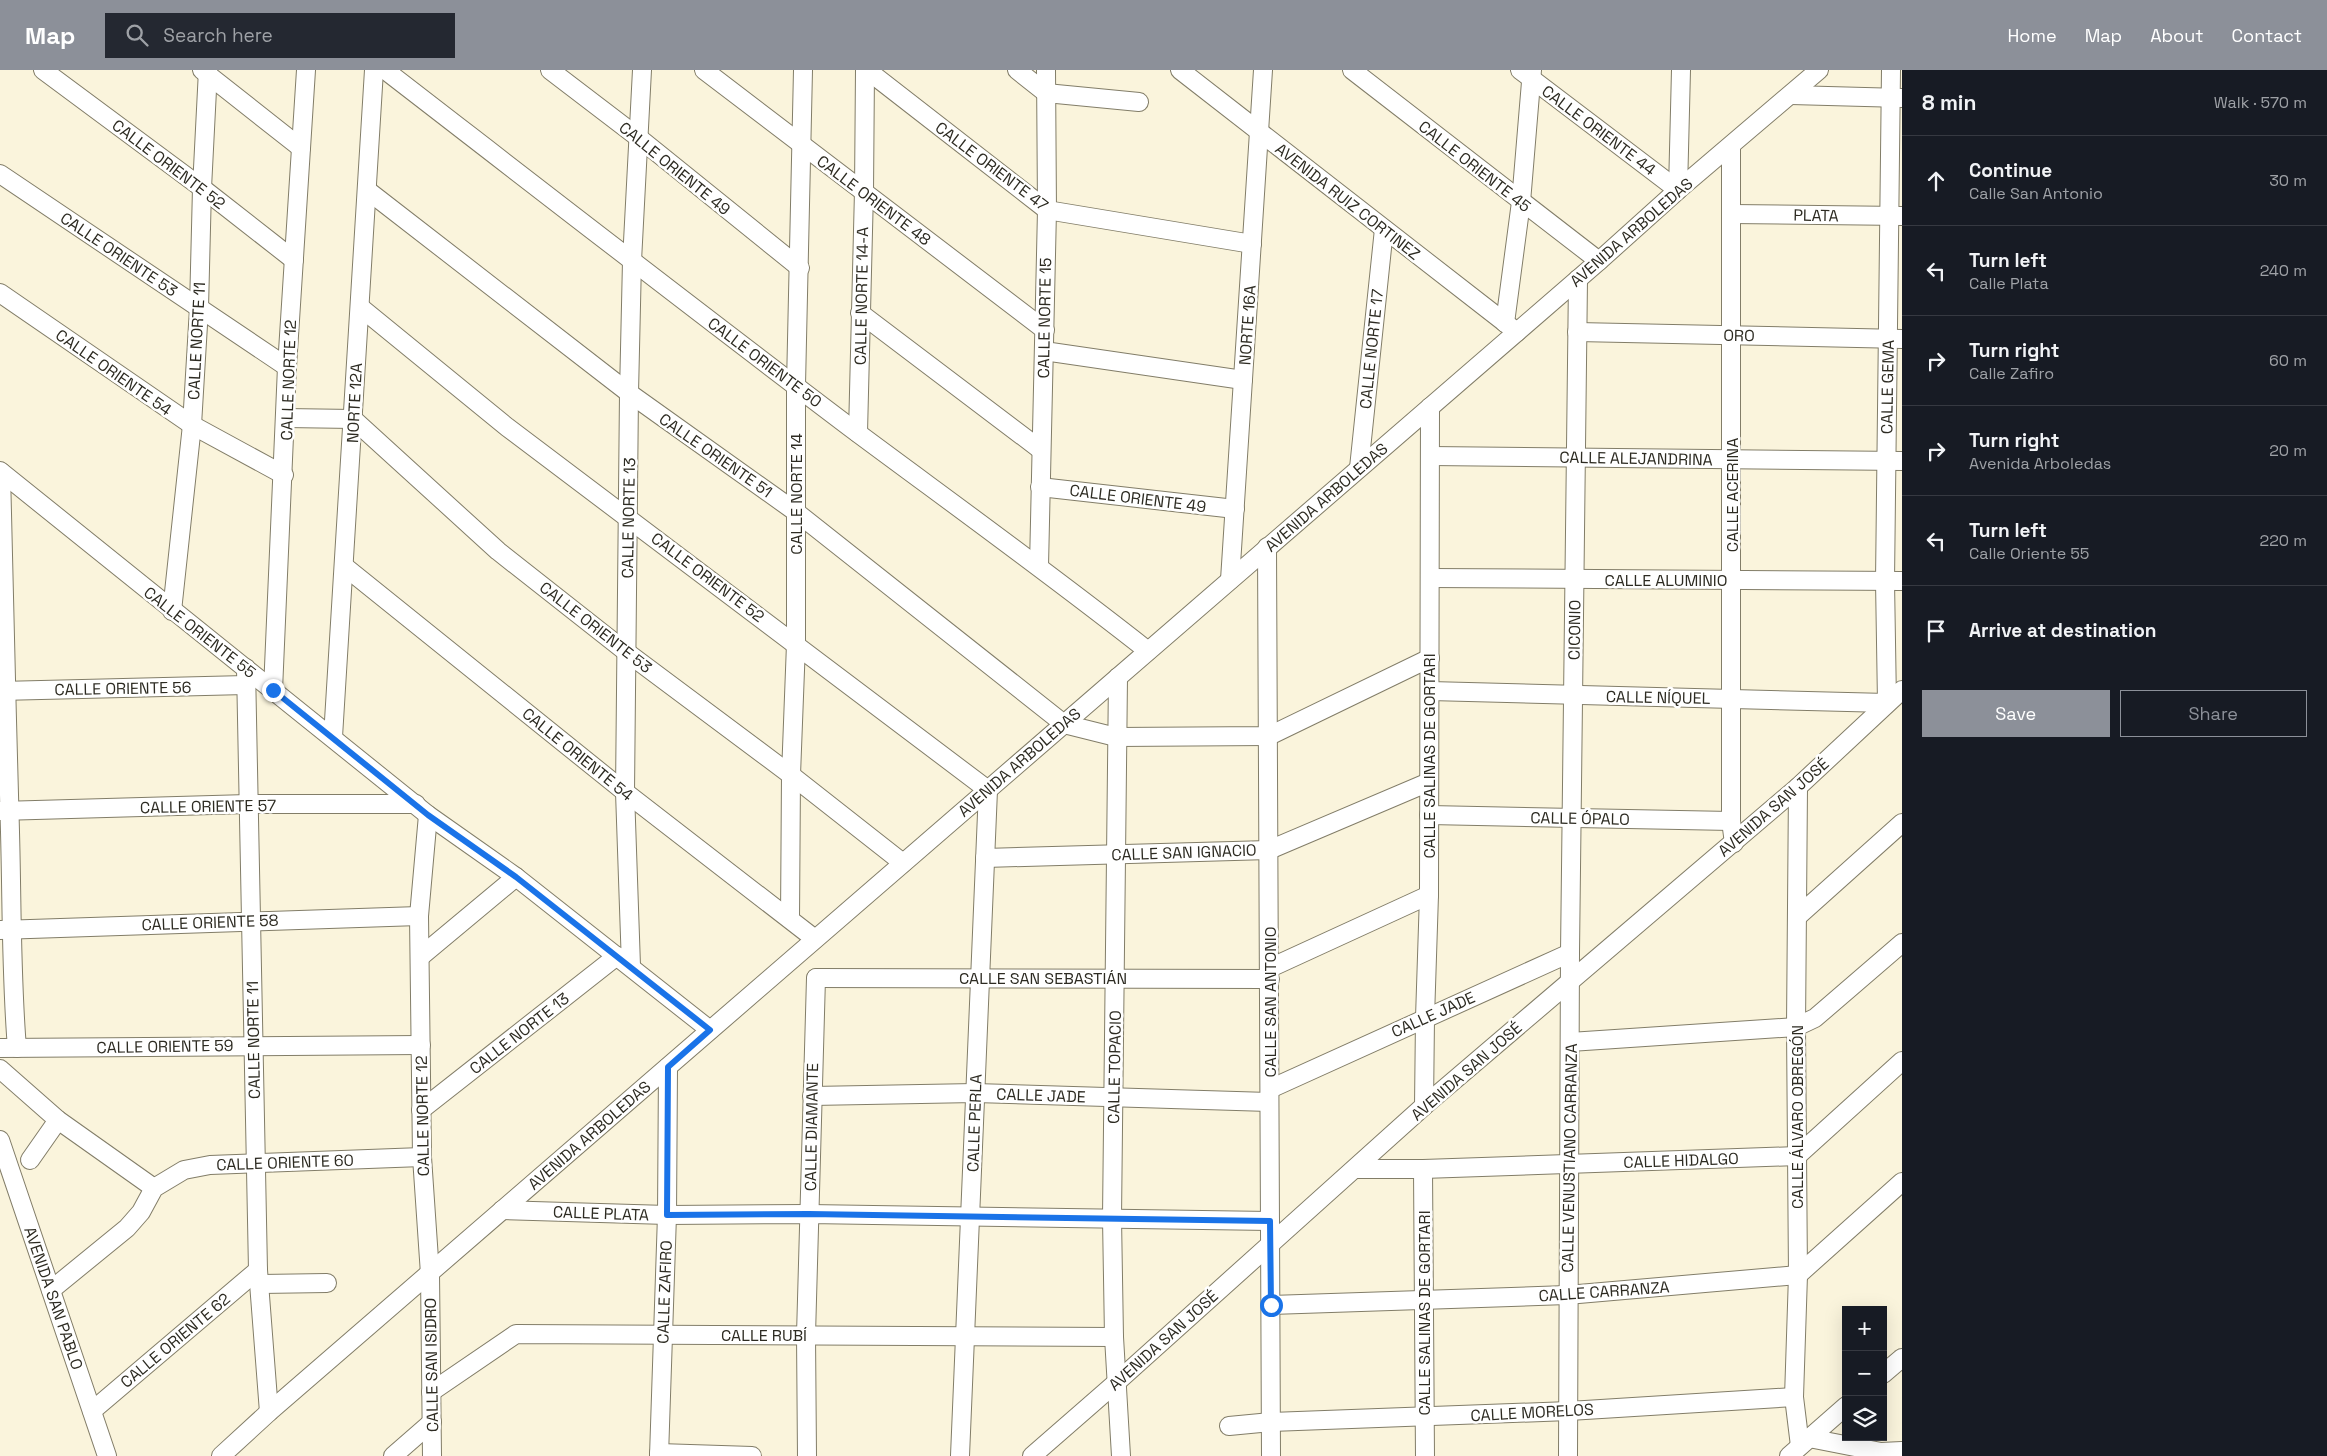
<!DOCTYPE html>
<html lang="en">
<head>
<meta charset="utf-8">
<style>
	:root { --surface:#171b24; --page:#242831; --text:#f1f3f6; --muted:#9ea1a6; --line:#363941; --accent:#8c9099 }
	body { margin:0; font-family:"Space Grotesk",sans-serif; background:var(--page); color:var(--text) }
	.controls { position:absolute; right:15px; bottom:15px; display:grid; overflow:hidden; border-radius:0px; box-shadow:0 5px 20px #0002 }
	.controls button { width:45px; height:45px; display:grid; place-items:center; padding:0; border:0; border-bottom:1px solid var(--line); background:var(--surface); color:var(--text); font:25px sans-serif }
	.stop { position:absolute; width:15px; height:15px; margin:-11px; border:4px solid #1a73e8; border-radius:50%; background:#fff }
	.stop.end { background:#1a73e8; border-color:#fff; box-shadow:0 1px 5px #0008 }
	.list { margin:0; padding:0; list-style:none }
	h2 { display:flex; justify-content:space-between; align-items:center; height:65px; margin:0; padding:0 20px; font-size:21px }
	h2 small { font-size:16px; font-weight:400; color:var(--muted) }
	.list li { display:grid; grid-template-columns:32px 1fr auto; gap:15px; align-items:center; box-sizing:border-box; height:90px; padding:0 20px; border-top:1px solid var(--line) }
	.list b { display:block; font-size:19px; white-space:nowrap }
	.list p { margin:0; font-size:16px; white-space:nowrap; color:var(--muted) }
	.list em { font-size:16px; font-style:normal; color:var(--muted) }
	.actions { display:flex; gap:10px; padding:15px 20px }
	.actions a { flex:1; padding:11px 0; border:1px solid var(--accent); border-radius:0px; text-align:center; font-size:18px; color:var(--accent) }
	.actions .main { background:var(--accent); color:#fff }
	.icon { flex:none; width:28px; height:28px; fill:none; stroke:currentColor; stroke-width:2; stroke-linecap:round; stroke-linejoin:round }
	.map { position:relative; flex:none; width:1902px; height:1386px; overflow:hidden }
	header { display:flex; align-items:center; gap:30px; box-sizing:border-box; height:70px; padding:0 25px; background:var(--accent); color:#fff }
	header strong { font-size:24px }
	nav { display:flex; gap:28px; margin-inline-start:auto; font-size:18px }
	.search { width:350px; height:45px; background:var(--page); display:flex; align-items:center; gap:12px; box-sizing:border-box; padding:0 18px; border-radius:0px; color:var(--muted); font-size:19px }
	main { display:flex }
	aside { flex:1; background:var(--surface) }
	.map>svg:first-child { display:block }
	.lines { fill:none; stroke-linecap:round; stroke-linejoin:round }
	.street-casing { stroke:#827d68; stroke-width:20 }
	.street { stroke:#fff; stroke-width:18 }
	.route { stroke:#1a73e8; stroke-width:6 }
	.labels { text-anchor:middle; stroke-width:5; stroke-linejoin:round; paint-order:stroke }
	.street-label { font-size:16px; fill:#2d2b22; stroke:#fff }
</style>
</head>
<body>
<header>
<strong>Map</strong>
<div class="search"><svg class="icon" aria-label="search" viewBox="0 0 24 24"><circle cx="10" cy="10" r="6"/><path d="M15 15l6 6"/></svg>Search here</div>
<nav><a>Home</a><a>Map</a><a>About</a><a>Contact</a></nav>
</header>
<main>
<div class="map">
<svg width="1902" height="1386" viewBox="0 0 1902 1386">
	<rect width="100%" height="100%" fill="#faf4dc"/>
	<g class="lines">
		<defs>
			<g id="street">
				<path d="M43,0l159,118 92,72"/>
				<path d="M202,0l99,78"/>
				<path d="M385,0c158,122 315,244 474,364 97,72 194,142 289,217"/>
				<path d="M550,0l89,68 161,130"/>
				<path d="M704,0l341,260"/>
				<path d="M867,0l180,140 205,34"/>
				<path d="M1017,0l29,23 93,9"/>
				<path d="M1180,0l337,262"/>
				<path d="M1352,0l247,191"/>
				<path d="M1520,0l158,120"/>
				<path d="M1791,25l111,3"/>
				<path d="M1731,77v674l3,22"/>
				<path d="M0,104l287,193"/>
				<path d="M367,120l262,203 167,119 268,212 52,13 153,-1 161,-78"/>
				<path d="M1678,120l3,-120"/>
				<path d="M1731,144l171,2"/>
				<path d="M0,223l192,132 92,50"/>
				<path d="M360,237l147,120 481,363 -28,666"/>
				<path d="M860,243l181,137"/>
				<path d="M1505,253l16,-121 11,-132"/>
				<path d="M1577,262l325,7"/>
				<path d="M1044,281l199,29"/>
				<path d="M286,348l67,1 145,132 127,100 166,124 112,88"/>
				<path d="M858,363l6,-242 1,-121"/>
				<path d="M1430,386l472,5"/>
				<path d="M1359,398l25,-239"/>
				<path d="M0,401l428,344 88,62 194,153"/>
				<path d="M1,402c2,120 6,240 9,360 2,72 1,144 7,216"/>
				<path d="M1040,417l195,22"/>
				<path d="M1267,477l4,909"/>
				<path d="M344,496l281,226 190,147"/>
				<path d="M1039,496l8,-356 -1,-140"/>
				<path d="M1430,508l472,3"/>
				<path d="M1230,510l33,-510"/>
				<path d="M172,541l20,-186 7,-117 3,-120 6,-118"/>
				<path d="M246,598l12,602 11,142"/>
				<path d="M1118,607l-6,541 2,119 7,119"/>
				<path d="M273,620l14,-323 19,-297"/>
				<path d="M0,621l246,-6"/>
				<path d="M1430,621l457,12 -2,-122 6,-511"/>
				<path d="M333,667l41,-667"/>
				<path d="M1798,717l-2,240 2,248 -4,122 6,49"/>
				<path d="M0,741l248,-7h168"/>
				<path d="M428,745l-9,101 3,241 8,117 2,182"/>
				<path d="M1429,745l302,6"/>
				<path d="M985,788l284,-8 160,-68"/>
				<path d="M1797,847l105,-94"/>
				<path d="M790,849l1,-144 5,-131v-259l7,-315"/>
				<path d="M0,860l419,-14"/>
				<path d="M420,887l96,-80"/>
				<path d="M631,896l-6,-174 4,-399 3,-132 10,-191"/>
				<path d="M1270,898l159,-73"/>
				<path d="M816,908l454,1"/>
				<path d="M1570,972l226,-15 19,-9 87,-75"/>
				<path d="M0,978l421,-3"/>
				<path d="M0,999l58,51 96,68"/>
				<path d="M1270,1019l300,-136"/>
				<path d="M812,1026l163,-3 294,9"/>
				<path d="M1424,1036l1,-88 4,-123 1,-488"/>
				<path d="M421,1040l196,-154"/>
				<path d="M0,1070l107,316"/>
				<path d="M30,1090l28,-40"/>
				<path d="M1356,1099h67l374,-13 105,-95"/>
				<path d="M1423,1099l2,287"/>
				<path d="M502,1140l165,5 142,-1 461,7"/>
				<path d="M261,1214l66,-1"/>
				<path d="M51,1220l76,-62 14,-16 13,-24 30,-18 26,-5 212,-8"/>
				<path d="M1271,1235l296,-10 231,-20 104,-93"/>
				<path d="M1883,1304l19,-16"/>
				<path d="M431,1322l85,-58 598,3"/>
				<path d="M92,1341l166,-141"/>
				<path d="M1229,1356l42,-4 298,-11 225,-14"/>
				<path d="M1809,1368l72,14 21,-1"/>
				<path d="M659,1383l93,3"/>
				<path d="M221,1386l48,-44 1330,-1151 79,-71 141,-120"/>
				<path d="M393,1386l39,-34"/>
				<path d="M659,1386l8,-241 1,-148"/>
				<path d="M807,1386l-1,-121 10,-357"/>
				<path d="M1032,1386l86,-75 306,-275 374,-319 104,-97"/>
				<path d="M1568,1386l2,-503 8,-674"/>
				<path d="M1789,1386l57,-50"/>
			</g>
		</defs>
		<!-- street casing -->
		<use href="#street" class="street-casing"/>
		<!-- street -->
		<use href="#street" class="street"/>
	</g>
	<g class="lines">
		<!-- route -->
		<path class="route" d="M273,620l155,125 88,62 194,153 -42,37 -1,148 142,-1 461,7 1,84"/>
	</g>
	<g class="labels">
		<!-- street labels -->
		<g class="street-label">
			<text transform="translate(1599 60) rotate(37)" y="6">CALLE ORIENTE 44</text>
			<text transform="translate(169 94) rotate(37)" y="6">CALLE ORIENTE 52</text>
			<text transform="translate(992 96) rotate(37)" y="6">CALLE ORIENTE 47</text>
			<text transform="translate(1475 96) rotate(38)" y="6">CALLE ORIENTE 45</text>
			<text transform="translate(675 98) rotate(39)" y="6">CALLE ORIENTE 49</text>
			<text transform="translate(874 130) rotate(37)" y="6">CALLE ORIENTE 48</text>
			<text transform="translate(1348 131) rotate(38)" y="6">AVENIDA RUIZ CORTINEZ</text>
			<text transform="translate(1816 145) rotate(1)" y="6">PLATA</text>
			<text transform="translate(1631 162) rotate(-41)" y="6">AVENIDA ARBOLEDAS</text>
			<text transform="translate(119 184) rotate(34)" y="6">CALLE ORIENTE 53</text>
			<text transform="translate(861 226) rotate(-89)" y="6">CALLE NORTE 14-A</text>
			<text transform="translate(1044 248) rotate(-89)" y="6">CALLE NORTE 15</text>
			<text transform="translate(1247 255) rotate(-86)" y="6">NORTE 16A</text>
			<text transform="translate(1739 265) rotate(1)" y="6">ORO</text>
			<text transform="translate(196 271) rotate(-87)" y="6">CALLE NORTE 11</text>
			<text transform="translate(1371 279) rotate(-84)" y="6">CALLE NORTE 17</text>
			<text transform="translate(765 292) rotate(37)" y="6">CALLE ORIENTE 50</text>
			<text transform="translate(114 302) rotate(35)" y="6">CALLE ORIENTE 54</text>
			<text transform="translate(288 310) rotate(-88)" y="6">CALLE NORTE 12</text>
			<text transform="translate(1887 317) rotate(-89)" y="6">CALLE GEMA</text>
			<text transform="translate(354 333) rotate(-87)" y="6">NORTE 12A</text>
			<text transform="translate(716 385) rotate(35)" y="6">CALLE ORIENTE 51</text>
			<text transform="translate(1636 388) rotate(1)" y="6">CALLE ALEJANDRINA</text>
			<text transform="translate(796 424) rotate(-90)" y="6">CALLE NORTE 14</text>
			<text transform="translate(1732 425) rotate(-90)" y="6">CALLE ACERINA</text>
			<text transform="translate(1326 427) rotate(-41)" y="6">AVENIDA ARBOLEDAS</text>
			<text transform="translate(1138 428) rotate(7)" y="6">CALLE ORIENTE 49</text>
			<text transform="translate(628 448) rotate(-89)" y="6">CALLE NORTE 13</text>
			<text transform="translate(708 507) rotate(37)" y="6">CALLE ORIENTE 52</text>
			<text x="1666" y="516">CALLE ALUMINIO</text>
			<text transform="translate(596 557) rotate(38)" y="6">CALLE ORIENTE 53</text>
			<text transform="translate(1574 560) rotate(-89)" y="6">CICONIO</text>
			<text transform="translate(200 562) rotate(38)" y="6">CALLE ORIENTE 55</text>
			<text transform="translate(123 618) rotate(-1)" y="6">CALLE ORIENTE 56</text>
			<text transform="translate(1658 627) rotate(1)" y="6">CALLE NÍQUEL</text>
			<text transform="translate(578 684) rotate(39)" y="6">CALLE ORIENTE 54</text>
			<text transform="translate(1429 686) rotate(-90)" y="6">CALLE SALINAS DE GORTARI</text>
			<text transform="translate(1019 692) rotate(-41)" y="6">AVENIDA ARBOLEDAS</text>
			<text transform="translate(208 736) rotate(-1)" y="6">CALLE ORIENTE 57</text>
			<text transform="translate(1773 737) rotate(-41)" y="6">AVENIDA SAN JOSÉ</text>
			<text transform="translate(1580 748) rotate(1)" y="6">CALLE ÓPALO</text>
			<text transform="translate(1184 782) rotate(-2)" y="6">CALLE SAN IGNACIO</text>
			<text transform="translate(210 852) rotate(-2)" y="6">CALLE ORIENTE 58</text>
			<text x="1043" y="914">CALLE SAN SEBASTIÁN</text>
			<text transform="translate(1270 932) rotate(-90)" y="6">CALLE SAN ANTONIO</text>
			<text transform="translate(1433 944) rotate(-24)" y="6">CALLE JADE</text>
			<text transform="translate(519 963) rotate(-38)" y="6">CALLE NORTE 13</text>
			<text transform="translate(253 970) rotate(-91)" y="6">CALLE NORTE 11</text>
			<text transform="translate(165 976) rotate(-1)" y="6">CALLE ORIENTE 59</text>
			<text transform="translate(1114 997) rotate(-89)" y="6">CALLE TOPACIO</text>
			<text transform="translate(1466 1001) rotate(-41)" y="6">AVENIDA SAN JOSÉ</text>
			<text transform="translate(1041 1025) rotate(2)" y="6">CALLE JADE</text>
			<text transform="translate(422 1046) rotate(-91)" y="6">CALLE NORTE 12</text>
			<text transform="translate(1797 1047) rotate(-90)" y="6">CALLE ÁLVARO OBREGÓN</text>
			<text transform="translate(974 1053) rotate(-88)" y="6">CALLE PERLA</text>
			<text transform="translate(811 1057) rotate(-89)" y="6">CALLE DIAMANTE</text>
			<text transform="translate(589 1065) rotate(-41)" y="6">AVENIDA ARBOLEDAS</text>
			<text transform="translate(1569 1088) rotate(-89)" y="6">CALLE VENUSTIANO CARRANZA</text>
			<text transform="translate(1681 1090) rotate(-2)" y="6">CALLE HIDALGO</text>
			<text transform="translate(285 1092) rotate(-2)" y="6">CALLE ORIENTE 60</text>
			<text transform="translate(601 1143) rotate(2)" y="6">CALLE PLATA</text>
			<text transform="translate(1604 1221) rotate(-4)" y="6">CALLE CARRANZA</text>
			<text transform="translate(664 1222) rotate(-88)" y="6">CALLE ZAFIRO</text>
			<text transform="translate(54 1228) rotate(71)" y="6">AVENIDA SAN PABLO</text>
			<text transform="translate(1424 1243) rotate(-90)" y="6">CALLE SALINAS DE GORTARI</text>
			<text x="764" y="1271">CALLE RUBÍ</text>
			<text transform="translate(175 1270) rotate(-40)" y="6">CALLE ORIENTE 62</text>
			<text transform="translate(1163 1270) rotate(-42)" y="6">AVENIDA SAN JOSÉ</text>
			<text transform="translate(431 1295) rotate(-91)" y="6">CALLE SAN ISIDRO</text>
			<text transform="translate(1532 1342) rotate(-3)" y="6">CALLE MORELOS</text>
		</g>
	</g>
</svg>
<div class="controls">
<button>+</button>
<button>−</button>
<button><svg class="icon" aria-label="layers" viewBox="0 0 24 24"><path d="M12 4l9 5-9 5-9-5zM3 14l9 5 9-5"/></svg></button>
</div>
<div class="stop" style="left:1271px;top:1235px"></div>
<div class="stop end" style="left:273px;top:620px"></div>
</div>
<aside>
<h2>8 min<small>Walk · 570 m</small></h2>
<ul class="list">
<li><svg class="icon" aria-label="ahead" viewBox="0 0 24 24"><path d="M12 20V5M6 11l6-6 6 6"/></svg><div><b>Continue</b><p>Calle San Antonio</p></div><em>30 m</em></li>
<li><svg class="icon" aria-label="left" viewBox="0 0 24 24"><path d="M17 20v-9H6M10 6l-5 5 5 5"/></svg><div><b>Turn left</b><p>Calle Plata</p></div><em>240 m</em></li>
<li><svg class="icon" aria-label="right" viewBox="0 0 24 24"><path d="M7 20v-9h11M14 6l5 5-5 5"/></svg><div><b>Turn right</b><p>Calle Zafiro</p></div><em>60 m</em></li>
<li><svg class="icon" aria-label="right" viewBox="0 0 24 24"><path d="M7 20v-9h11M14 6l5 5-5 5"/></svg><div><b>Turn right</b><p>Avenida Arboledas</p></div><em>20 m</em></li>
<li><svg class="icon" aria-label="left" viewBox="0 0 24 24"><path d="M17 20v-9H6M10 6l-5 5 5 5"/></svg><div><b>Turn left</b><p>Calle Oriente 55</p></div><em>220 m</em></li>
<li><svg class="icon" aria-label="arrive" viewBox="0 0 24 24"><path d="M6 21V4h12l-3 4 3 4H6"/></svg><div><b>Arrive at destination</b></div></li>
</ul>
<div class="actions"><a class="main">Save</a><a>Share</a></div>
</aside>
</main>
</body>
</html>
